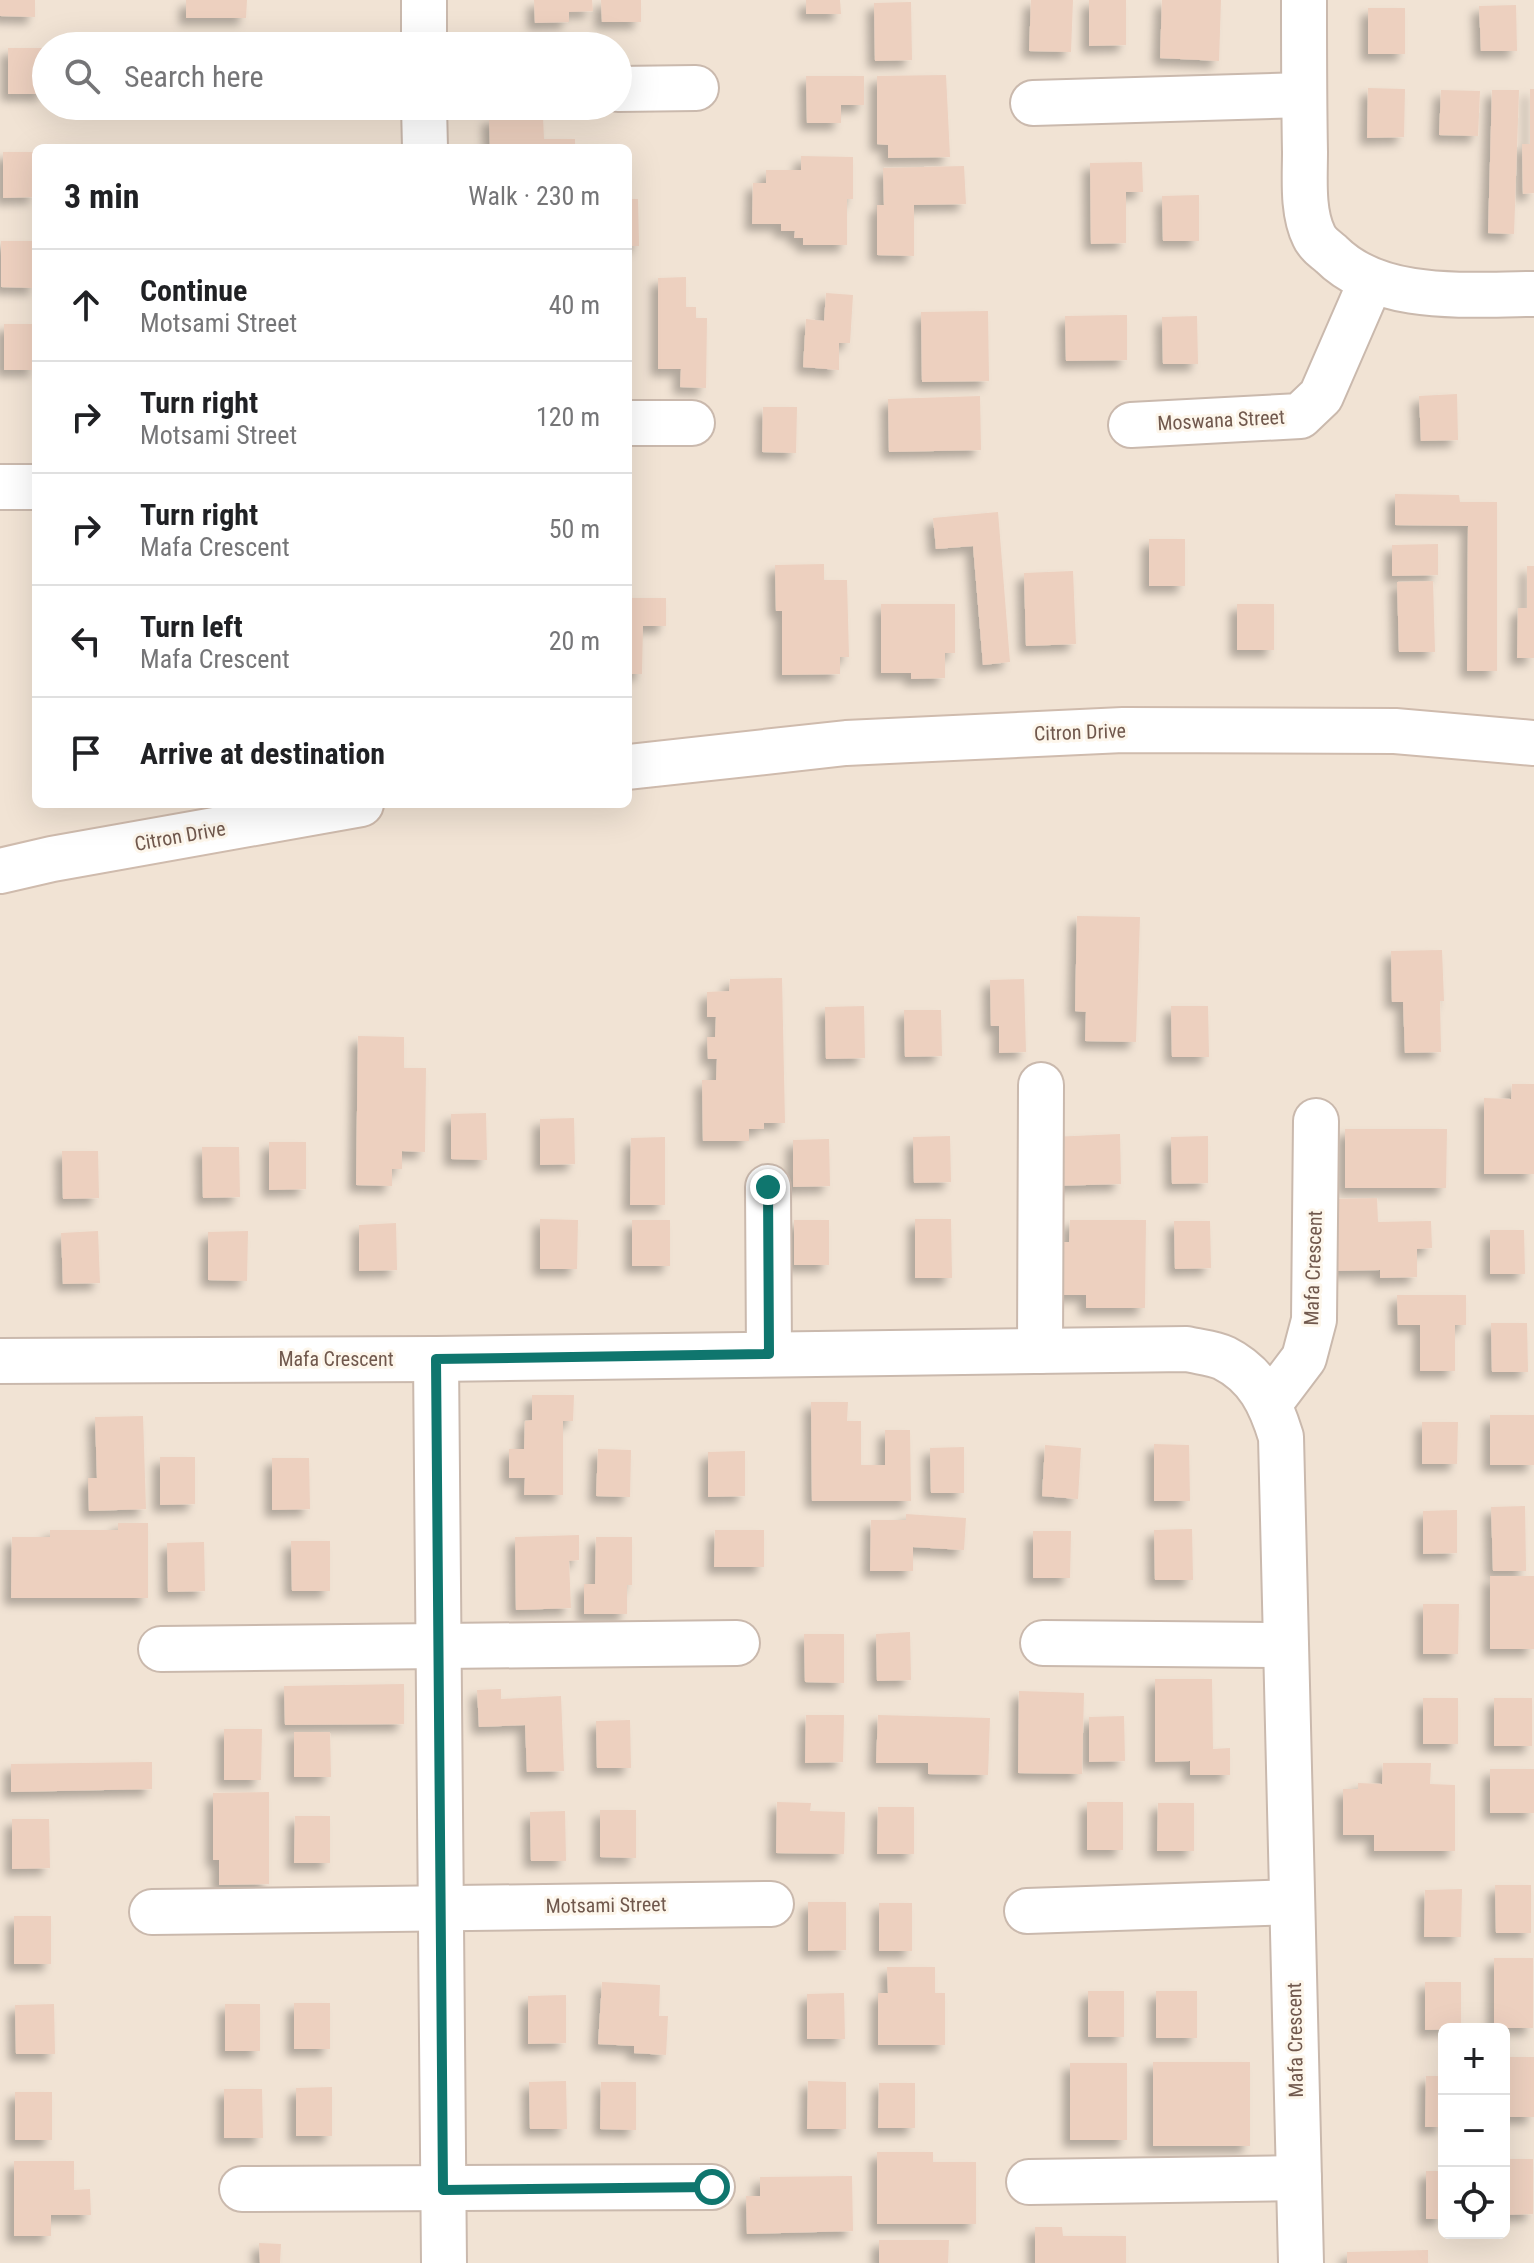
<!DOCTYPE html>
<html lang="en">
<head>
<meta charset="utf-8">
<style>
	:root { --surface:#fff; --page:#f6f6f6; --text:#202124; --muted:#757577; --line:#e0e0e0 }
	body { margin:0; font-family:"Roboto Condensed",sans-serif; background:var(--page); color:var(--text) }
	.controls { position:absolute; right:24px; bottom:24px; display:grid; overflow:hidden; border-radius:12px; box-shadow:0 8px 32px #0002 }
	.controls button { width:72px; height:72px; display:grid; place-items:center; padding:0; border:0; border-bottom:2px solid var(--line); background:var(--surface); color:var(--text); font:40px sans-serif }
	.stop { position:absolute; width:24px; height:24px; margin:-18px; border:6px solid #0f766e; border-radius:50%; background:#fff }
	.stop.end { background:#0f766e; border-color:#fff; box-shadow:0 2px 8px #0008 }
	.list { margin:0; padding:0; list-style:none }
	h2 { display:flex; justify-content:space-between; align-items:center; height:104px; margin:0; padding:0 32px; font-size:34px }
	h2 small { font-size:26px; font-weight:400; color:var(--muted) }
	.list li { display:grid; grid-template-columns:52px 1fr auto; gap:24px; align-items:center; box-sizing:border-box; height:112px; padding:0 32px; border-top:2px solid var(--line) }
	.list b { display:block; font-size:30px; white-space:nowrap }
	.list p { margin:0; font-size:26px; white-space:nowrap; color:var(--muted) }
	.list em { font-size:26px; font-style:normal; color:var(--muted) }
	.icon { flex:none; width:44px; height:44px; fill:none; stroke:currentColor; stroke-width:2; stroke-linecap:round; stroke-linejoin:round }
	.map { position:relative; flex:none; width:1534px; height:2263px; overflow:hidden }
	.search { position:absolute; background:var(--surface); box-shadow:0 8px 32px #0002; left:32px; top:32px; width:600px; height:88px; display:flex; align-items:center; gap:20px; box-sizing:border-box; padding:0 28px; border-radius:44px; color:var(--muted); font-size:30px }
	.panel { position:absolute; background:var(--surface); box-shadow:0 8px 32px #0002; left:32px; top:144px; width:600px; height:664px; border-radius:12px }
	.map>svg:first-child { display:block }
	.residential { fill:#f1e3d4; fill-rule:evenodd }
	.building { fill:#edd0bf; filter:url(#shadow) }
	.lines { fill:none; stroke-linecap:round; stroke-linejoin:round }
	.street-casing { stroke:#cab9ad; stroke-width:48 }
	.secondary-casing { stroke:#cfbbad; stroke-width:48 }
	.street { stroke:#fff; stroke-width:44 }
	.secondary { stroke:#fff; stroke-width:44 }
	.route { stroke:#0f766e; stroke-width:10 }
	.labels { text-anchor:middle; stroke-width:6; stroke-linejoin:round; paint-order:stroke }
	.street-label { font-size:20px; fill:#70584d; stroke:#fdf6eb }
</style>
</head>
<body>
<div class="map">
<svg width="1534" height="2263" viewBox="0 0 1534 2263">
	<defs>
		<filter id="shadow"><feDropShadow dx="-7" dy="7" stdDeviation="4" flood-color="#0004"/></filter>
	</defs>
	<rect width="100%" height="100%" fill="#faf1e5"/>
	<!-- residential -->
	<path class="residential" d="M0,0h1534v2263h-1534zM46,46h572v60h-572zM36,148h592v656h-592zM1444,2029h60v204h-60z"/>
	<!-- building -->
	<g class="building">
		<path d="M0,0h35v17l-35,-1z"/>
		<path d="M186,0h61l-1,18h-60z"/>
		<path d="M534,0h58l1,11 -24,1v10l-34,1z"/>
		<path d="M601,0h40v22h-39z"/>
		<path d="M806,0h34l1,14h-35z"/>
		<path d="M1031,0h42l-2,52 -42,-1z"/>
		<path d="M1089,0h37v45l-37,1z"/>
		<path d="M1162,0h59l-2,61 -59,-3z"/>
		<path d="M911,2l1,58 -37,1 -1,-58z"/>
		<path d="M1516,5l1,46h-36l-2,-45z"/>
		<rect x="1368" y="8" width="37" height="46"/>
		<path d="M311,37h31l-1,9h-30z"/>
		<rect x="8" y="48" width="37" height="46"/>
		<path d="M946,75l4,82 -62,1v-13l-11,-1v-68z"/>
		<path d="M806,76h58v29h-23v18h-34z"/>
		<path d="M1368,88l37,1 -1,48 -37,1z"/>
		<path d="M1530,89h4v104l-11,1 -1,-50h8z"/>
		<path d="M1441,90l39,1 -2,45 -39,-1z"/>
		<path d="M1492,90h27l-5,144 -26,-1z"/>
		<path d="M489,117h54l1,22h31v9h-85z"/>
		<path d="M3,152h33v45l-33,1z"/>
		<path d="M801,156l52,1v42h-6v46h-44v-7h-9l1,-7h-14v-7h-29l1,-41h13v-13h35z"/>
		<path d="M1142,162l1,30h-17v51l-35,1 -1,-81z"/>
		<path d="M964,166l2,38 -52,1v51l-37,-1v-50h7l-1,-37z"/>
		<path d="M1199,195v46h-36l-1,-45z"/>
		<path d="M628,199h10l1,47h-11z"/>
		<path d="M1,241h35v47l-35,-1z"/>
		<path d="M686,277v30h10v11h11l-1,70 -26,-1 1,-18h-23v-91z"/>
		<path d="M826,293l27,2 -3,48h-11v27l-36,-3 3,-48 18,2z"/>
		<path d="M988,311l1,70 -67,1 -1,-70z"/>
		<path d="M1127,315v45l-61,1 -1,-45z"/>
		<path d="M1197,316l1,48h-35l-1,-47z"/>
		<rect x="4" y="324" width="32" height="46"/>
		<path d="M1457,394l1,46 -37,1 -2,-45z"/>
		<path d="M980,396l1,54 -92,2 -1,-53z"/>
		<path d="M763,407h34l-1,46 -34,-1z"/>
		<path d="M1395,494l64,1 1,7h37v169h-30l1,-145 -73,-1z"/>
		<path d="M998,512l12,150 -27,3 -10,-119 -37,3 -3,-31z"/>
		<rect x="1149" y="539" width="36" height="47"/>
		<path d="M1438,544v31l-46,1v-31z"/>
		<path d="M824,564v16h23l2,77h-9v17l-58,1v-64h-6l-1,-46z"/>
		<path d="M1527,566h7v92h-17l1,-50h9z"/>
		<path d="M1073,571l3,73 -50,2 -2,-73z"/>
		<path d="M1433,581l2,71h-36l-2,-70z"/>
		<path d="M628,598h38v28h-23l-1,48h-14z"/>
		<path d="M881,604h74v49h-10v25l-34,1v-6h-30z"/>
		<rect x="1237" y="604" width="37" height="46"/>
		<path d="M1077,916l63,1 -4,125 -51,-1 1,-29 -11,-1z"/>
		<path d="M1442,950l2,51h-4l1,51 -36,1 -2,-51h-11l-1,-51z"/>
		<path d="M782,978l3,145h-21v6h-15v12h-46l-1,-61h14l1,-21h-9l-1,-22h8l1,-20h-9v-25l22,-1 1,-12z"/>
		<path d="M1024,979l2,73 -27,1v-27h-8l-1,-46z"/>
		<path d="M864,1006l1,52 -39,1 -1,-52z"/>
		<path d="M1171,1006h37l1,51h-37z"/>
		<path d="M904,1010h37l1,46 -37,1z"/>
		<path d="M358,1036l46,1v31h22l-1,84 -23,-1v18h-10v17l-36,-1z"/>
		<path d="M1512,1084h22v90h-50v-76l27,1z"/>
		<path d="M486,1113l1,47 -36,-1v-45z"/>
		<path d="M574,1118l1,46 -35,1v-46z"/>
		<path d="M1345,1129h102l-1,59h-101z"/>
		<path d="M1120,1134l1,50 -68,2 -2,-49z"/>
		<path d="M950,1136l1,46 -37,1 -1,-46z"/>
		<path d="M1208,1136v47l-36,1 -1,-47z"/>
		<path d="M665,1137v68h-35l1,-67z"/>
		<path d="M829,1139l1,47 -37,1v-47z"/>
		<path d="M269,1142h37v47l-37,1z"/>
		<path d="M202,1147h37l1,50 -37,1z"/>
		<path d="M62,1151h36l1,47 -36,1z"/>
		<path d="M1377,1198l1,24 53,-1 1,27 -15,1v28l-37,1v-8l-46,1 -1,-72z"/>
		<path d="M540,1219l38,1 -1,49h-37z"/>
		<path d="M915,1219h36l1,59h-37z"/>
		<rect x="632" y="1220" width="38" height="46"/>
		<rect x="794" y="1220" width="35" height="45"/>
		<path d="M1070,1220h76l-1,88h-59v-13h-33l1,-53h15z"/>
		<path d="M1174,1221h36l1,47 -36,1z"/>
		<path d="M396,1223l1,47 -38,1v-46z"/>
		<path d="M1490,1230h34l1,44h-35z"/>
		<path d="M98,1231l2,52 -37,1 -2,-51z"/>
		<path d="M248,1231l-1,50 -39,-1v-48z"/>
		<path d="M1397,1295h69v30h-11v46h-35v-46h-22z"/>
		<path d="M1491,1323h36l1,49h-36z"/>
		<path d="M532,1395h42l-1,26h-10v74h-39l1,-17h-16v-29h15l1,-28 7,-1z"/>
		<path d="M811,1402h37l-1,19h14v44h24v-35h25l1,71h-99z"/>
		<rect x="1490" y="1415" width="44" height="50"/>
		<path d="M143,1416l3,93 -57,2 -1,-33h9l-2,-61z"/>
		<path d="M1422,1422h36l-1,42h-35z"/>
		<path d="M1154,1444l35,1 1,56h-36z"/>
		<path d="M1045,1445l36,3 -3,51 -36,-3z"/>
		<path d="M964,1447v46h-33l-1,-45z"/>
		<path d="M598,1449l33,1 -1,47 -34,-1z"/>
		<path d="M745,1451v45l-37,1v-45z"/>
		<path d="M160,1457h35v47l-35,1z"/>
		<path d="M272,1458h37l1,51 -38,1z"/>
		<path d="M1525,1506l1,65h-33l-2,-64z"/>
		<path d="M1457,1510v43l-34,1v-43z"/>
		<path d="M906,1514l60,4 -2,32 -51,-3v24h-43l1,-51h35z"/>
		<path d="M118,1523h30v75h-137l1,-61h38v-7h68z"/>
		<path d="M1192,1529l1,51h-38l-1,-50z"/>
		<path d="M715,1530h49v37h-50z"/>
		<path d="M1033,1531h38l-1,47h-37z"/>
		<path d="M579,1535v25l-10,1 2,47 -55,2 -1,-73z"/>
		<path d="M596,1537h36v48h-5v29h-43v-30h11z"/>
		<path d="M291,1541h39v50h-38z"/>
		<path d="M204,1542l1,49 -37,1 -1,-49z"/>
		<rect x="1490" y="1576" width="44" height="73"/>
		<path d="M1423,1604h36l-1,50h-35z"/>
		<path d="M910,1632l1,48 -34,1 -1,-47z"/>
		<path d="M804,1634h40v49l-39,-1z"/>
		<path d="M1155,1679h57l1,70 17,-1v27h-40v-14l-35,1z"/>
		<path d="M404,1684v40l-119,1 -1,-39z"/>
		<path d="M501,1689v10l60,-3 3,75 -37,1 -2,-47 -46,2 -2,-37z"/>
		<path d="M1019,1691l65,2 -2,81 -64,-1z"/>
		<rect x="1423" y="1698" width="35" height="46"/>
		<rect x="1494" y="1698" width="38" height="48"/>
		<path d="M806,1715h38l-1,47 -38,1z"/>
		<path d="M878,1715l112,3 -2,57 -60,-1v-11h-52z"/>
		<path d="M1124,1716l1,45 -36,1v-45z"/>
		<path d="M630,1720l1,48h-34l-1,-47z"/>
		<path d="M224,1729h38l-1,51h-37z"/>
		<path d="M294,1732h36l1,45h-37z"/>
		<path d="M152,1762v27l-141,3v-28z"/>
		<path d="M1383,1763h48l-1,21 25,1v66h-81v-16h-31v-46h15v-6l24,1z"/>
		<rect x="1490" y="1769" width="44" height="44"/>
		<path d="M269,1792v92l-50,1v-25h-6v-67z"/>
		<path d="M777,1802l34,1 -1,8 35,1 -1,42 -68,-1z"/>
		<rect x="1087" y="1802" width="36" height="48"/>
		<path d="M1158,1803h36v48h-37z"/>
		<path d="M878,1807h36v47h-37z"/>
		<path d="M600,1810h36v48l-36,-1z"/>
		<path d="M565,1811l1,50h-35l-1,-49z"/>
		<path d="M295,1816h35v47h-36z"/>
		<path d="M12,1819h37l1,49 -38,1z"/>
		<path d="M1495,1885h36v48h-35z"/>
		<path d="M1462,1889l-1,48h-37l1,-47z"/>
		<path d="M808,1902h38v48l-38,1z"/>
		<rect x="879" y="1903" width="33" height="48"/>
		<rect x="14" y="1916" width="37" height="48"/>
		<rect x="1494" y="1958" width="39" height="70"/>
		<path d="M887,1967h48v26h10v52h-67v-52h10z"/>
		<path d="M602,1982l58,3 -1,31h9l-2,39 -32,-2v-7l-36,-2z"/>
		<path d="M1425,1982h36v47l-36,1z"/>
		<rect x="1088" y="1991" width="36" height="46"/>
		<rect x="1156" y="1991" width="41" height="47"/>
		<path d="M844,1993l1,46h-38v-45z"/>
		<path d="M566,1995v48l-38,1v-48z"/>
		<rect x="294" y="2003" width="36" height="46"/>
		<path d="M54,2004l1,50h-39l-1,-49z"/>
		<rect x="225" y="2004" width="35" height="47"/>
		<rect x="1504" y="2057" width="30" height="60"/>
		<rect x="1153" y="2062" width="97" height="84"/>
		<rect x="1070" y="2063" width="57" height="77"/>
		<path d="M1426,2076h18v51h-19z"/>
		<path d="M566,2081l1,48h-37l-1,-47z"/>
		<path d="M808,2081l38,1v47h-39z"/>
		<path d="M601,2082h35v48l-36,-1z"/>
		<path d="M879,2083h36v45h-37z"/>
		<path d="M332,2087v49h-36v-48z"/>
		<path d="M224,2089h38l1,49h-39z"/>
		<rect x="15" y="2092" width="37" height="48"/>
		<path d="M877,2152h56v10h43v62h-99z"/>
		<path d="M1504,2159h29v55l-29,1z"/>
		<path d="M14,2161h60v29l16,-1 1,26h-40v21h-37z"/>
		<rect x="1426" y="2171" width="18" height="48"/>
		<path d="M852,2176l1,55 -106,3 -1,-38h14v-19z"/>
		<path d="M1035,2227h27l1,9h63v27h-91z"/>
		<path d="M879,2240h70l-1,23h-69z"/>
		<path d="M259,2243l22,1 -1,19h-20z"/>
		<path d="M1428,2250v13h-81v-11z"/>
	</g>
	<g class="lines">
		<defs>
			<g id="street">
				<path d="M424,0v46"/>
				<path d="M1304,0c0,51 0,101 1,152 0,26 -3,60 9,84 3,7 11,13 17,18 50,50 138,40 203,40"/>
				<path d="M618,89l78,-1"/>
				<path d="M1033,103l271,-8"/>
				<path d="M424,106l1,42"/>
				<path d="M628,423h64"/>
				<path d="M1131,425l169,-9 21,-20 50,-115"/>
				<path d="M0,487h36"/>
				<path d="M768,1187l1,167"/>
				<path d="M1040,1351l1,-266"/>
				<path d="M436,1359l8,904"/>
				<path d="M0,1361l436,-2 751,-10c12,3 26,4 37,9 34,17 47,46 57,79l20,826"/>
				<path d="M1270,1403l34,-45 10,-38 2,-199"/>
				<path d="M1043,1643l242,2"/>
				<path d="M161,1649l576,-6"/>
				<path d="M1027,1911l265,-9"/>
				<path d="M152,1912l619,-8"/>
				<path d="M1029,2182l270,-4"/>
				<path d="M242,2189l470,-2"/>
			</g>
			<g id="secondary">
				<path d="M628,767l218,-24 277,-13 272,1 139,12"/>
				<path d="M0,871l52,-12 309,-55"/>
			</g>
		</defs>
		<!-- street casing -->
		<use href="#street" class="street-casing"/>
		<!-- secondary casing -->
		<use href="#secondary" class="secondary-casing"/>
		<!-- street -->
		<use href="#street" class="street"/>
		<!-- secondary -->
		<use href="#secondary" class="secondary"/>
	</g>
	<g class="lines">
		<!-- route -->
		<path class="route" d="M712,2187l-269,3 -7,-831 333,-5 -1,-167"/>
	</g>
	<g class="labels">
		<!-- street labels -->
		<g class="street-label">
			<text transform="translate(1221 420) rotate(-3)" y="7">Moswana Street</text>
			<text transform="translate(1080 732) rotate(-2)" y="7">Citron Drive</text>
			<text transform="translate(180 836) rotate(-10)" y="7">Citron Drive</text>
			<text transform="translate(1313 1268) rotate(-88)" y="7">Mafa Crescent</text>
			<text x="336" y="1366">Mafa Crescent</text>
			<text transform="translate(606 1905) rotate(-1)" y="7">Motsami Street</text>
			<text transform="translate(1295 2040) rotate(-91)" y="7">Mafa Crescent</text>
		</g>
	</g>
</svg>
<div class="controls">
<button>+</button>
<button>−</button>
<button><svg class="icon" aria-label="locate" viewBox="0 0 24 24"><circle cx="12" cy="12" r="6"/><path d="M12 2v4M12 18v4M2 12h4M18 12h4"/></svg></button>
</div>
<div class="stop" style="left:712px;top:2187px"></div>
<div class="stop end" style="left:768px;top:1187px"></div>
<div class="search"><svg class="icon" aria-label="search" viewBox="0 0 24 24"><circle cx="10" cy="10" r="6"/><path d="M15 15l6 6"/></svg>Search here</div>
<section class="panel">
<h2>3 min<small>Walk · 230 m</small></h2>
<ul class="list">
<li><svg class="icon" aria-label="ahead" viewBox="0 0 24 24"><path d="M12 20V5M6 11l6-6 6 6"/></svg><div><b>Continue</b><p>Motsami Street</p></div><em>40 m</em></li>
<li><svg class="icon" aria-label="right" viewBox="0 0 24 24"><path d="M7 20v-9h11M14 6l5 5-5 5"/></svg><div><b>Turn right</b><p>Motsami Street</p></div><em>120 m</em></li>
<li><svg class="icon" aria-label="right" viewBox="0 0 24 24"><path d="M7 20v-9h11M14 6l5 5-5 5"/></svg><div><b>Turn right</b><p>Mafa Crescent</p></div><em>50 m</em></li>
<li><svg class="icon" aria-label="left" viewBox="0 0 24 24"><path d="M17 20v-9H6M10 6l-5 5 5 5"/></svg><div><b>Turn left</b><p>Mafa Crescent</p></div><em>20 m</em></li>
<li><svg class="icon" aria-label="arrive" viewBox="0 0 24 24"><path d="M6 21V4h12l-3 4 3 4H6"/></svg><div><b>Arrive at destination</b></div></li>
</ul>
</section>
</div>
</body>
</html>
